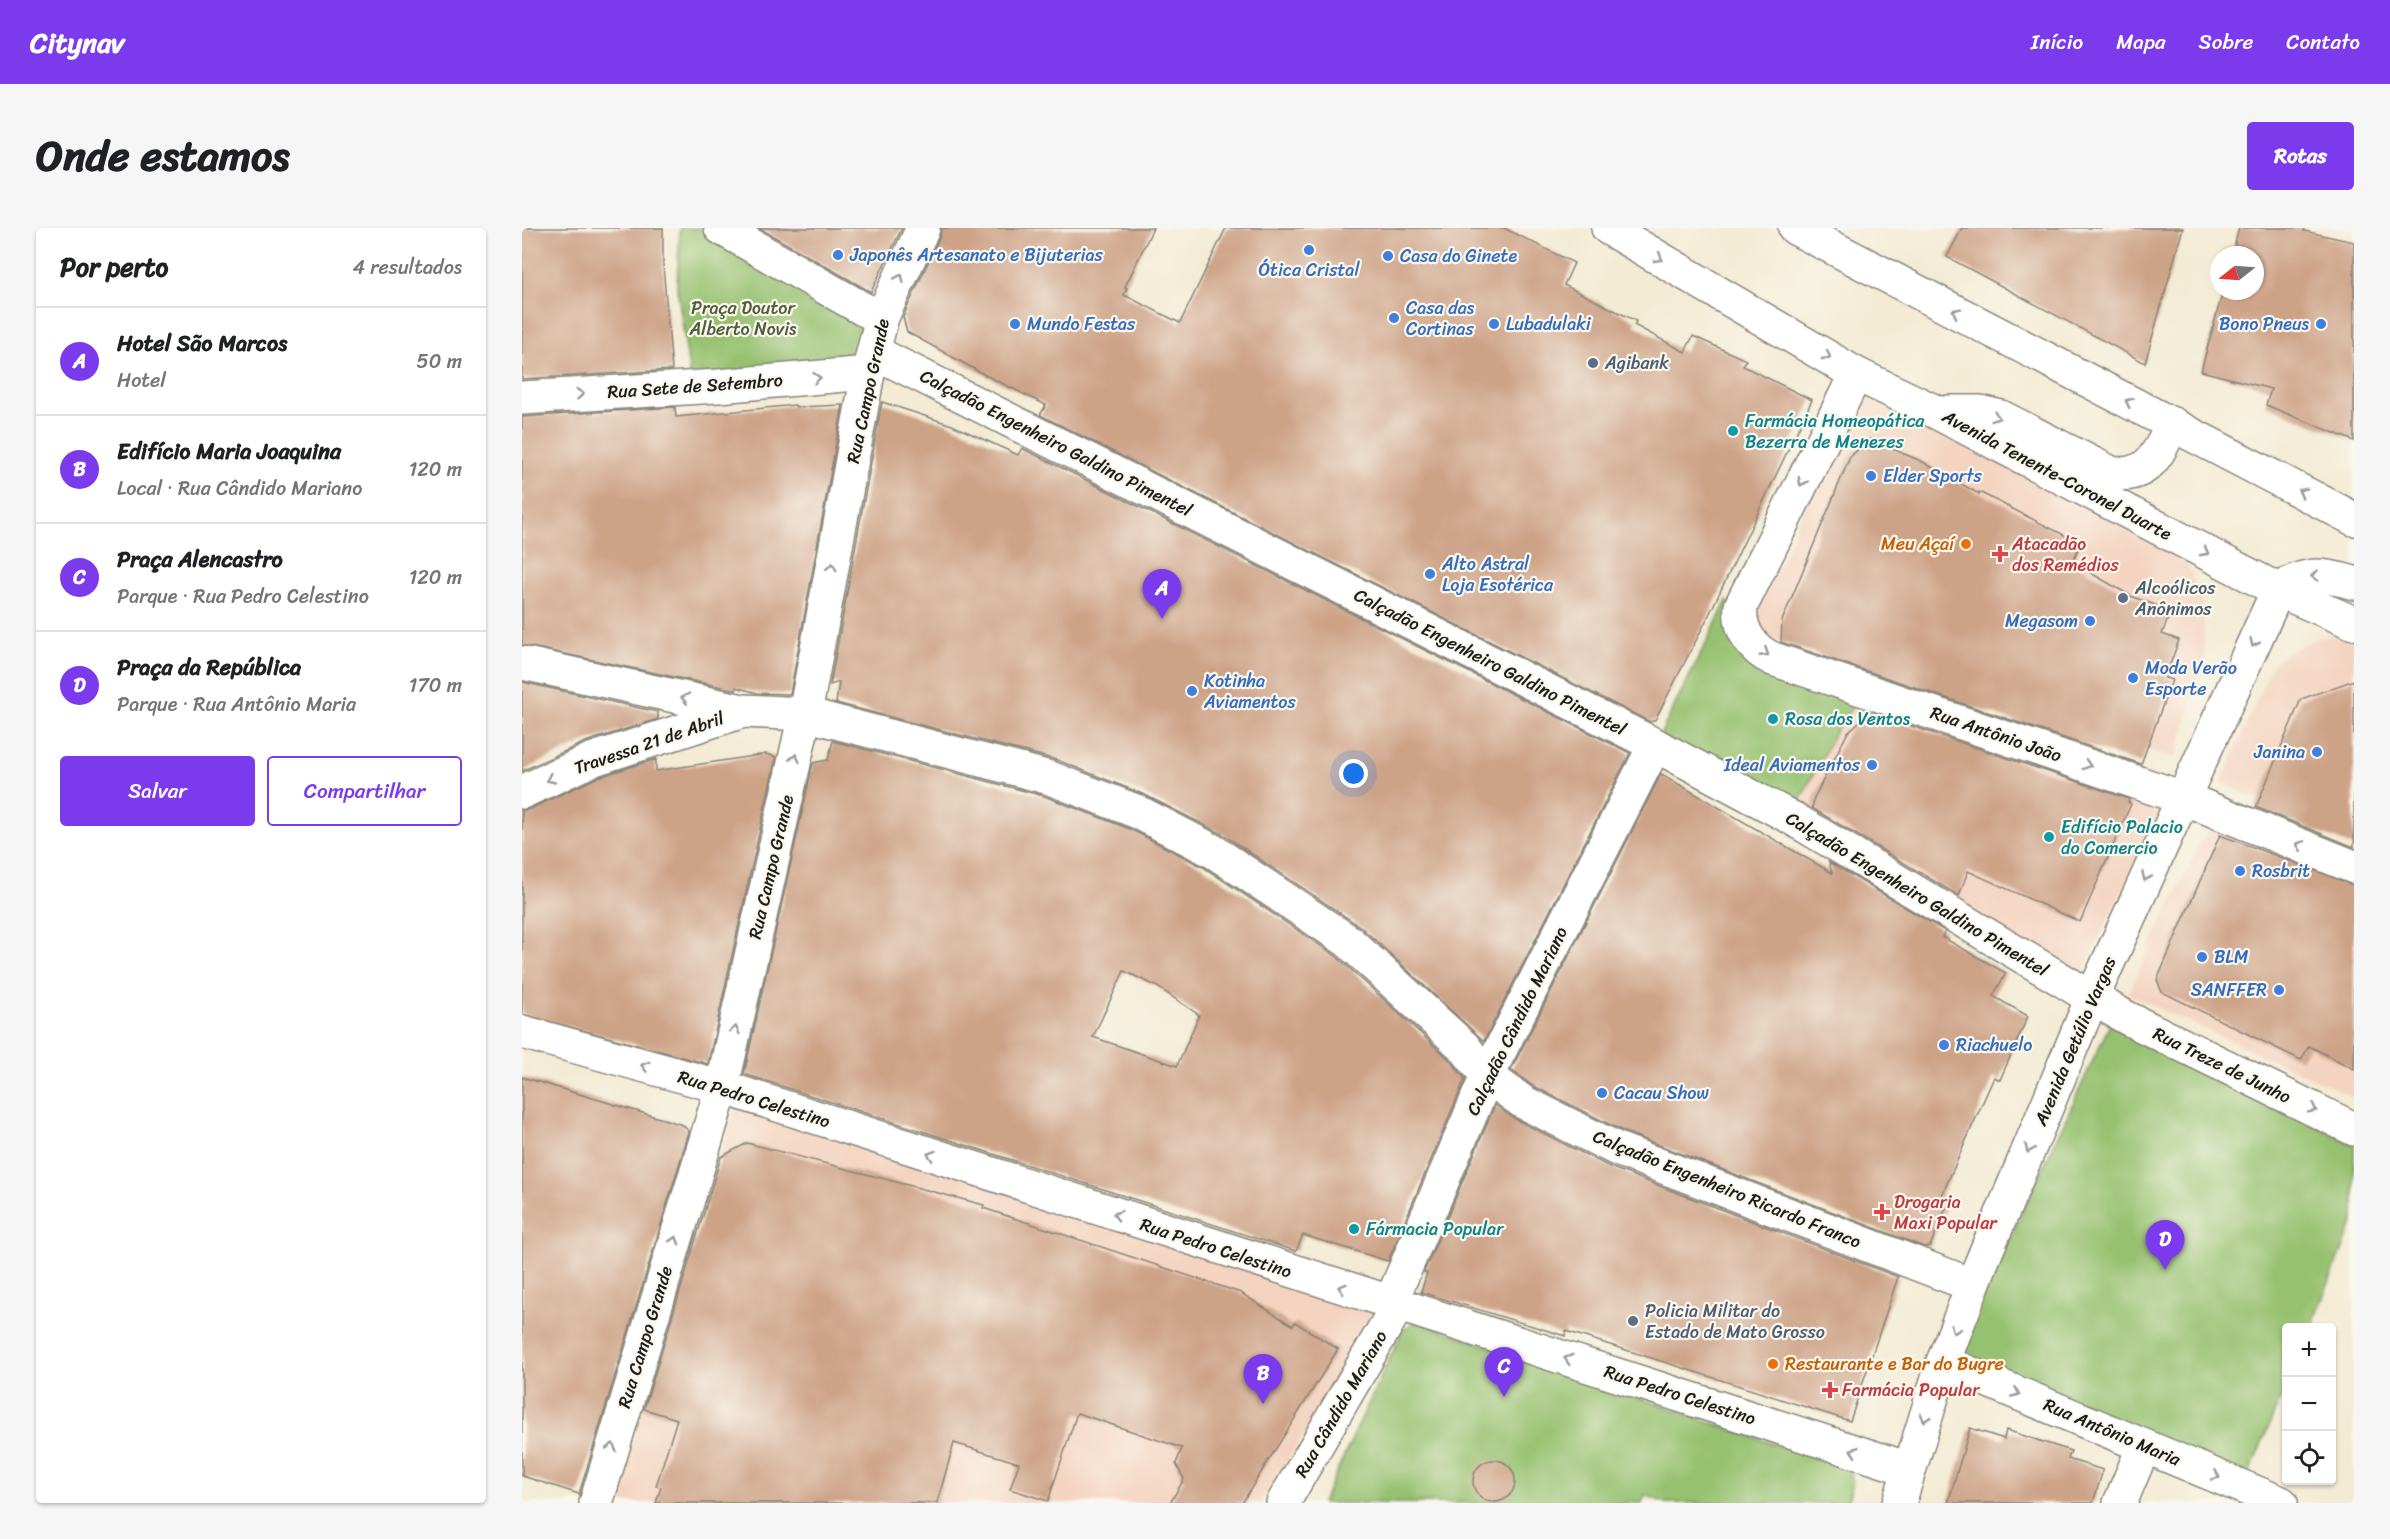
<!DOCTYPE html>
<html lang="pt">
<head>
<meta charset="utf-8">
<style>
	:root { --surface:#fff; --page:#f6f6f6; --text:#202124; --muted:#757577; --line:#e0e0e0; --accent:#7c3aed }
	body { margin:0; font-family:Sriracha,sans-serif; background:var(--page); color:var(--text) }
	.controls { position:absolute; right:18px; bottom:18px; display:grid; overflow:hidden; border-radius:6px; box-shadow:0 2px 4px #0004 }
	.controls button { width:54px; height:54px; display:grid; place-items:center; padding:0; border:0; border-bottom:2px solid var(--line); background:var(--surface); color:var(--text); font:30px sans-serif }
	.compass { position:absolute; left:1688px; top:18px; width:54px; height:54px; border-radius:50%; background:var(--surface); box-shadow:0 2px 4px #0004; rotate:253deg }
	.you { position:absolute; left:832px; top:546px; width:21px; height:21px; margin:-15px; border:4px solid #fff; border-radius:50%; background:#1a73e8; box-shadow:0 0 0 9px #1a73e833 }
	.badge { display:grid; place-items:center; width:39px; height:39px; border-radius:50%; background:var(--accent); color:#fff; font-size:20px; font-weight:700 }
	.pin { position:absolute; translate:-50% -50px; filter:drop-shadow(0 2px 3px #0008) }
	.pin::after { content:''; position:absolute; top:32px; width:21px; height:18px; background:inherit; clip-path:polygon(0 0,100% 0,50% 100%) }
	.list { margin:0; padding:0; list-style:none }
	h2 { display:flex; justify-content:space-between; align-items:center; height:78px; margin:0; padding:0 24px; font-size:26px }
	h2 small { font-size:20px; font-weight:400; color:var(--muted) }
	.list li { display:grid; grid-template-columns:39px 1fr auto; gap:18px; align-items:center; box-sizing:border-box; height:108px; padding:0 24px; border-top:2px solid var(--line) }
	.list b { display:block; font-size:22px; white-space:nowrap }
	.list p { margin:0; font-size:20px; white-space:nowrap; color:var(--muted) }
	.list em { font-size:20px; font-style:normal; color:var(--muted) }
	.actions { display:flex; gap:12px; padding:18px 24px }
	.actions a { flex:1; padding:14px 0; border:2px solid var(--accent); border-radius:6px; text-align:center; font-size:21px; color:var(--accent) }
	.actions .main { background:var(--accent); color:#fff }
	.icon { flex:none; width:33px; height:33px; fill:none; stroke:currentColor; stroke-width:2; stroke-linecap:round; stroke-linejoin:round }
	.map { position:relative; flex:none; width:1832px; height:1275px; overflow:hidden; border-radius:6px }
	header { display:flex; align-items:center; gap:36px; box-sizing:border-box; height:84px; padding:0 30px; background:var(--accent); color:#fff }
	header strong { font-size:28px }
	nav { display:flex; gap:33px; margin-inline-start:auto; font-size:21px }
	.intro { display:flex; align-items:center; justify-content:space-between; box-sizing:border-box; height:144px; padding:0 36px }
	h1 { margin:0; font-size:42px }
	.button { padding:15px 27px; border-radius:6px; background:var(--accent); color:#fff; font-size:21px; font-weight:700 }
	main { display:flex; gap:36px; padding:0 36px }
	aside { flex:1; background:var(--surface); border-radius:6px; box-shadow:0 2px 4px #0004 }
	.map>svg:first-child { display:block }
	.built { fill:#f4d3c0 }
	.green { fill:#96c16f; stroke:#596e46; stroke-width:1.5 }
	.building { fill:#cda388; fill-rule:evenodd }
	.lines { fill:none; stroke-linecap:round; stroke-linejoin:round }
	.street-casing { stroke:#888478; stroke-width:36 }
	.secondary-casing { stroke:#888478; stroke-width:36 }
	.primary-casing { stroke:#888478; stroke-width:36 }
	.street { stroke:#fff; stroke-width:33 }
	.secondary { stroke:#fff; stroke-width:33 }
	.primary { stroke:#fff; stroke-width:33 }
	.oneway { stroke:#999 }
	.shop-dot { fill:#3f7fe0; stroke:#fbf7ec; stroke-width:2 }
	.service-dot { fill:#5c6f8a; stroke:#fbf7ec; stroke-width:2 }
	.culture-dot { fill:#0f9aa8; stroke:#fbf7ec; stroke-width:2 }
	.food-dot { fill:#e8710a; stroke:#fbf7ec; stroke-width:2 }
	.health-dot { fill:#e0444e; stroke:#fbf7ec; stroke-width:2 }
	.labels { text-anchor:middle; stroke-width:4.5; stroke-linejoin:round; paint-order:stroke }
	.shop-label { font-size:18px; fill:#366cbe; stroke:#fbf7ec; text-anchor:start }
	.park-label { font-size:18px; fill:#4d5e3d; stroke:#fbf7ec }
	.service-label { font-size:18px; fill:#4e5e75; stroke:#fbf7ec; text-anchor:start }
	.street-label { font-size:18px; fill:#1c1c1c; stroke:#fbf7ec }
	.culture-label { font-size:18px; fill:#0d838f; stroke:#fbf7ec; text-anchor:start }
	.food-label { font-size:18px; fill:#c56008; stroke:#fbf7ec; text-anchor:end }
	.health-label { font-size:18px; fill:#be3a42; stroke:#fbf7ec; text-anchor:start }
</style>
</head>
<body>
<header>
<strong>Citynav</strong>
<nav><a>Início</a><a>Mapa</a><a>Sobre</a><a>Contato</a></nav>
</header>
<div class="intro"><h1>Onde estamos</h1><a class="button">Rotas</a></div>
<main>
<aside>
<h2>Por perto<small>4 resultados</small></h2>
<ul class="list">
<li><span class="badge">A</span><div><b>Hotel São Marcos</b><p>Hotel</p></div><em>50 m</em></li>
<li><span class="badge">B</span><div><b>Edifício Maria Joaquina</b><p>Local · Rua Cândido Mariano</p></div><em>120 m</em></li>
<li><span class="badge">C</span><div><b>Praça Alencastro</b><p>Parque · Rua Pedro Celestino</p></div><em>120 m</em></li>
<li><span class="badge">D</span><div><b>Praça da República</b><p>Parque · Rua Antônio Maria</p></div><em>170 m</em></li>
</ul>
<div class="actions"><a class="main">Salvar</a><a>Compartilhar</a></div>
</aside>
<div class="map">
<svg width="1832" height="1275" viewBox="0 0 1832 1275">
	<rect width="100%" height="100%" fill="#fbf7ec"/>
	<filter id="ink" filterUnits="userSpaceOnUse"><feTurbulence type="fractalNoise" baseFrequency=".0167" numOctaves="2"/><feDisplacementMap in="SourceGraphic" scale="12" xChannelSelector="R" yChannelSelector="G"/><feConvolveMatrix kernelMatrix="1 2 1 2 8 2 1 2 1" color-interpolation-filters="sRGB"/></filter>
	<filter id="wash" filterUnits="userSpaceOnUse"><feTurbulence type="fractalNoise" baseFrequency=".008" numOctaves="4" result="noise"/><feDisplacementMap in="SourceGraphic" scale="24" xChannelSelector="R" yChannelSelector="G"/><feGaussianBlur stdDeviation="1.35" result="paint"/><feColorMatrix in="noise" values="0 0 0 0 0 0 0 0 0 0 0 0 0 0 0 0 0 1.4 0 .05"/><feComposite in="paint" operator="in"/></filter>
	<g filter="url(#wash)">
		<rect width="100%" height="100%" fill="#f3ebd4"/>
		<!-- built -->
		<g class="built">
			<path d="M1339,156l300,155 26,25 15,35 3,55 -29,104 -408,-120 -8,-10 -3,-14z"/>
			<path d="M1828,406l4,2v206l-133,-59 52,-120 13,-10 32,-15z"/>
			<path d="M1333,476l311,95 -86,179 -282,-174 43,-83z"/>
			<path d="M1690,591l142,58v220l-226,-103z"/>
			<path d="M214,878l649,204 -125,193h-646z"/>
		</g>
		<!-- green -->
		<g class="green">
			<path d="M158,0h27l156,87 -10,53 -162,16 -14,-98z"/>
			<path d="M1205,373l13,17 115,86 -14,17 -43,83 -143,-59z"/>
			<path d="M1588,796l244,121v76l-43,106 -25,1v57l-39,94 -292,-123z"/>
			<path d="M893,1093l435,149 3,12 -6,21h-181l-21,-8 -3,8h-320l81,-173z"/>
		</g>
		<g id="blocks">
			<!-- building -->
			<g class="building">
				<path d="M0,0h141v37l9,105 -150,9z"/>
				<path d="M237,0h143l-31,64z"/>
				<path d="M419,0h212l-28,59 2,1 -3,7 56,28 46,-95h278l70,35 -10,22 72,36 -2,4 51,27 8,-16 53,24 -3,6 69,34 -104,217 -53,103 -5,2 -610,-307 6,-10 -61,-30 -78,-43 -4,-15 37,-81z"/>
				<path d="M1440,0h221l-38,135 -198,-106z"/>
				<path d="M1717,0h66l-1,3 50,11v199l-88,-36 5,-16 -70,-18 22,-80h32v-36h-23z"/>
				<path d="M360,174l70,23 66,30 4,-7 608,305 -146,288 -123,-114 -139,-93 -77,-39 -88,-35 -221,-57 3,-21 -9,3z"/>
				<path d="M273,177l1,2 47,-2 -53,289 -33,-1 -21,-6v3l-214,-45v-228l153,-10 1,10z"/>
				<path d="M1347,211l52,22 58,33v-2l101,51 -7,20 58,33 40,15 -9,23 17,6 -14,38 7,2 -31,84 -360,-122 1,-21 68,-164z"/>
				<path d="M1832,452v167l-98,-40 45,-108z"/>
				<path d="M0,454l136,30v7l-73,23 -63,29z"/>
				<path d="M1348,484l259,87 -1,3 3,2 -51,118 -112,-51 -9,25 -147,-88 2,-10 34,-66z"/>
				<path d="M311,513l211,55 86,33 73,38 133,89 114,104 15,19 -77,182 -85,-26 -7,16 -552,-177 69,-311 15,-3zM602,743l32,15 43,29 -22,51 -84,-29z"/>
				<path d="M244,526l10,3 -68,307 -186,-50v-204l8,-1 68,-32 58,-18v12z"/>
				<path d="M1139,546l171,99 -3,-11 116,69 -3,6 64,36 -13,23 35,20 -28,64 -6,-3 -56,127 8,4 -16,38 -6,1 -299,-115 -92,-46 -22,-16z"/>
				<path d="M1698,607l134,50v184l-45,-23 -8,14 -139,-68 -5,-12z"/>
				<path d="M0,849l161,48 6,7 -110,362 -57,-18z"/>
				<path d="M973,877l20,14 95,48 288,110 -48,144 -284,-90 -1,5 -144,-44 6,-19 -3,-1z"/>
				<path d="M225,915l237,62 -1,3 258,85 52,33 2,-4 43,27 -96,154h-72l14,-24 -8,-15 6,-16 -105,-35 -29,88 -38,-12 9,-26 -65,-20 -17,60h-281l5,-16 -5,-1 21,-67 -33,-10 77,-252z"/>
				<path d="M1448,1200l34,11 2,-9 65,21 -3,8 35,11 -10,33h-145z"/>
				<circle cx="972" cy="1253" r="21"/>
			</g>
		</g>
	</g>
	<g filter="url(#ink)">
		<use href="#blocks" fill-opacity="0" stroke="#888478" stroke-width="1.5"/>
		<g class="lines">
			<defs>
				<g id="street">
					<path d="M199,0l142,81 19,8"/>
					<path d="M352,124l781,393 137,73 300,180"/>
					<path d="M1334,146l-115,232c-3,23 11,44 32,53l410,139 171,69"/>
					<path d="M0,170l196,-12 150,-13"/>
					<path d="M0,435l221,48 62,3 245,64 88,34 75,39 135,90 116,106 23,29 36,26 94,47 355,136"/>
					<path d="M0,564l69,-32 152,-49"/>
					<path d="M0,804l200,55 1187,382"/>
					<path d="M869,1074l96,-226 168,-331"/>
					<path d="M1421,1134l338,141"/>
					<path d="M74,1275l126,-416 83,-373 63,-341 14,-56 41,-89"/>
					<path d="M761,1275l115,-198"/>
					<path d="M1598,1275l24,-57"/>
				</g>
				<path id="secondary" d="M1570,770l35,20 227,111"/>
				<g id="primary">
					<path d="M1086,0l248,146 82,39 340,177 76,33"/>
					<path d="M1273,0l559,291"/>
					<path d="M1427,184h31l21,5 110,56c38,6 47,-20 62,-49"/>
					<path d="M1377,1275l44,-141 38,-98 111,-266 186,-408c29,-19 45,-16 76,-7"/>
				</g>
			</defs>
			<!-- street casing -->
			<use href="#street" class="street-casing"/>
			<!-- secondary casing -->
			<use href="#secondary" class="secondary-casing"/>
			<!-- primary casing -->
			<use href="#primary" class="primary-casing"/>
			<!-- street -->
			<use href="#street" class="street"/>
			<!-- secondary -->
			<use href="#secondary" class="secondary"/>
			<!-- primary -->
			<use href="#primary" class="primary"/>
		</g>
		<!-- one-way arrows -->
		<defs><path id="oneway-chevron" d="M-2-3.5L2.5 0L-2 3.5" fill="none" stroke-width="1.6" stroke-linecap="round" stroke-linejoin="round" transform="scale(1.5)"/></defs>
		<g class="oneway">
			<use href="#oneway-chevron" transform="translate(1137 30) rotate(30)"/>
			<use href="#oneway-chevron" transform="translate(378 50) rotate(-65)"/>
			<use href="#oneway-chevron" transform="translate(1434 84) rotate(-153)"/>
			<use href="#oneway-chevron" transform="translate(1305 128) rotate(30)"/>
			<use href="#oneway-chevron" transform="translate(295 150) rotate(-5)"/>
			<use href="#oneway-chevron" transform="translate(58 166) rotate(-4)"/>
			<use href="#oneway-chevron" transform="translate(1607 174) rotate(-153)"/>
			<use href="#oneway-chevron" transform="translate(1474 189) rotate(17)"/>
			<use href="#oneway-chevron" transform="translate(1280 254) rotate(117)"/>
			<use href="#oneway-chevron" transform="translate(1780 264) rotate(-153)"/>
			<use href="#oneway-chevron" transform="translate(1683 324) rotate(28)"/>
			<use href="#oneway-chevron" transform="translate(310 339) rotate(-79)"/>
			<use href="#oneway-chevron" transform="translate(1793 348) rotate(177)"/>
			<use href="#oneway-chevron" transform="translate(1732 415) rotate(115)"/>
			<use href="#oneway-chevron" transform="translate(1243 425) rotate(33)"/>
			<use href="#oneway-chevron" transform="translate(163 470) rotate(-168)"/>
			<use href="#oneway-chevron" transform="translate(273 530) rotate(-77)"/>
			<use href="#oneway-chevron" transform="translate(1565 537) rotate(18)"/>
			<use href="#oneway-chevron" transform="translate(28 551) rotate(155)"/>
			<use href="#oneway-chevron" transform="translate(1778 617) rotate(-158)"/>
			<use href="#oneway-chevron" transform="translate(1624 649) rotate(114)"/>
			<use href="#oneway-chevron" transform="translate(213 802) rotate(-77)"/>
			<use href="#oneway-chevron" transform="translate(123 838) rotate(-164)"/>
			<use href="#oneway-chevron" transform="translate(1791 881) rotate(26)"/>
			<use href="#oneway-chevron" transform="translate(1507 921) rotate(113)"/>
			<use href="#oneway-chevron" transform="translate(409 927) rotate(-162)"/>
			<use href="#oneway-chevron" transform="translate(595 987) rotate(-162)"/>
			<use href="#oneway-chevron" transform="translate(153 1012) rotate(-73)"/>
			<use href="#oneway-chevron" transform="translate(820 1060) rotate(-162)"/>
			<use href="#oneway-chevron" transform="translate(1433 1102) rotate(111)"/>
			<use href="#oneway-chevron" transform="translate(1046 1131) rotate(-162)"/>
			<use href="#oneway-chevron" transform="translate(1494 1165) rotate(23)"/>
			<use href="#oneway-chevron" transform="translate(1403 1190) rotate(107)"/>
			<use href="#oneway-chevron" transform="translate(90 1219) rotate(-74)"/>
			<use href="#oneway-chevron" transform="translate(1332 1223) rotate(-161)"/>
			<use href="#oneway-chevron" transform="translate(1694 1248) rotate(23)"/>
		</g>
	</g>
	<!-- markers -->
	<g class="shop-dot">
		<circle cx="787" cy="22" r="6"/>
		<circle cx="316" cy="27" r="6"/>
		<circle cx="866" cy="28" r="6"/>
		<circle cx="872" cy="90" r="6"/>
		<circle cx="493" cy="96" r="6"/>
		<circle cx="972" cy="96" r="6"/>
		<circle cx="1799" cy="96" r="6"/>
		<circle cx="1349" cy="248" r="6"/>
		<circle cx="908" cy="346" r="6"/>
		<circle cx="1568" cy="393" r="6"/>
		<circle cx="1611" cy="450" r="6"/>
		<circle cx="670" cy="463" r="6"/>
		<circle cx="1795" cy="524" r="6"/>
		<circle cx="1350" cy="537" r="6"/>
		<circle cx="1718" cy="643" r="6"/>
		<circle cx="1680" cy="729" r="6"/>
		<circle cx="1757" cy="762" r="6"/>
		<circle cx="1422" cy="817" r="6"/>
		<circle cx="1080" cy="865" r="6"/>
	</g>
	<g class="service-dot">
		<circle cx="1071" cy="135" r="6"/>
		<circle cx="1601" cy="370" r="6"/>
		<circle cx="1111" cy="1093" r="6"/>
	</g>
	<g class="culture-dot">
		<circle cx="1211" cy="203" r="6"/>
		<circle cx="1251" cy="491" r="6"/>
		<circle cx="1527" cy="609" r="6"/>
		<circle cx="832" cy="1001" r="6"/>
	</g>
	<g class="food-dot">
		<circle cx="1444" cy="316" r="6"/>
		<circle cx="1251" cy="1136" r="6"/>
	</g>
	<g class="health-dot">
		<path d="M1475 317h6v6h6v6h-6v6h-6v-6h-6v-6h6z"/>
		<path d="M1357 975h6v6h6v6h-6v6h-6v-6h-6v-6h6z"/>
		<path d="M1305 1153h6v6h6v6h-6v6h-6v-6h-6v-6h6z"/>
	</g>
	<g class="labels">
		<!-- shop labels -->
		<g class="shop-label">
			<text x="328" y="33">Japonês Artesanato e Bijuterias</text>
			<text x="878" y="34">Casa do Ginete</text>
			<text x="787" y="48" text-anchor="middle">Ótica Cristal</text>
			<text x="884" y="86">Casa das<tspan x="884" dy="21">Cortinas</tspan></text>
			<text x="505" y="102">Mundo Festas</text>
			<text x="984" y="102">Lubadulaki</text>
			<text x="1787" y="102" text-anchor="end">Bono Pneus</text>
			<text x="1361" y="254">Elder Sports</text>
			<text x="920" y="342">Alto Astral<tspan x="920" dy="21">Loja Esotérica</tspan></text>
			<text x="1556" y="399" text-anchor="end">Megasom</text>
			<text x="1623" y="446">Moda Verão<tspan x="1623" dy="21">Esporte</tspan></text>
			<text x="682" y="459">Kotinha<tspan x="682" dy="21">Aviamentos</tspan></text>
			<text x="1783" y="530" text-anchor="end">Janina</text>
			<text x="1338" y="543" text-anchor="end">Ideal Aviamentos</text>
			<text x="1730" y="649">Rosbrit</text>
			<text x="1692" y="735">BLM</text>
			<text x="1745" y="768" text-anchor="end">SANFFER</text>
			<text x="1434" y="823">Riachuelo</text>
			<text x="1092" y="871">Cacau Show</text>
		</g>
		<!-- park labels -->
		<g class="park-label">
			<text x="221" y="86">Praça Doutor<tspan x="221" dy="21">Alberto Novis</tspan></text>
		</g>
		<!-- service labels -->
		<g class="service-label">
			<text x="1083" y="141">Agibank</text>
			<text x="1613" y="366">Alcoólicos<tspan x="1613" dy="21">Anônimos</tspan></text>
			<text x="1123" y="1089">Policia Militar do<tspan x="1123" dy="21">Estado de Mato Grosso</tspan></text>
		</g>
		<!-- street labels -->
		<g class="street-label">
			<text transform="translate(173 158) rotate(-4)" y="6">Rua Sete de Setembro</text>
			<text transform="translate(346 163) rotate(-78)" y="6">Rua Campo Grande</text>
			<text transform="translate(534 215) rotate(27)" y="6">Calçadão Engenheiro Galdino Pimentel</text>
			<text transform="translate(1535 247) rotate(28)" y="6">Avenida Tenente-Coronel Duarte</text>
			<text transform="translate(968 434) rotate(27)" y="6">Calçadão Engenheiro Galdino Pimentel</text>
			<text transform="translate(1474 506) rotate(19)" y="6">Rua Antônio João</text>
			<text transform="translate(127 515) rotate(-19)" y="6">Travessa 21 de Abril</text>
			<text transform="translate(249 639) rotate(-77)" y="6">Rua Campo Grande</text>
			<text transform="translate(1395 666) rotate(31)" y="6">Calçadão Engenheiro Galdino Pimentel</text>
			<text transform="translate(995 793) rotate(-64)" y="6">Calçadão Cândido Mariano</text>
			<text transform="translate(1553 813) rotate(-67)" y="6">Avenida Getúlio Vargas</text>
			<text transform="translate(1700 837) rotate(26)" y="6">Rua Treze de Junho</text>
			<text transform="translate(232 871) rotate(17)" y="6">Rua Pedro Celestino</text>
			<text transform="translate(1205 961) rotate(22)" y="6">Calçadão Engenheiro Ricardo Franco</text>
			<text transform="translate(694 1020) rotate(18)" y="6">Rua Pedro Celestino</text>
			<text transform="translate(123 1109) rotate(-73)" y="6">Rua Campo Grande</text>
			<text transform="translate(1158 1167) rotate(18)" y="6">Rua Pedro Celestino</text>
			<text transform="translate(819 1176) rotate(-60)" y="6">Rua Cândido Mariano</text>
			<text transform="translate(1590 1204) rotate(23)" y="6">Rua Antônio Maria</text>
		</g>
		<!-- culture labels -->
		<g class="culture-label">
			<text x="1223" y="199">Farmácia Homeopática<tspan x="1223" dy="21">Bezerra de Menezes</tspan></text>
			<text x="1263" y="497">Rosa dos Ventos</text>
			<text x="1539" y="605">Edifício Palacio<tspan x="1539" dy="21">do Comercio</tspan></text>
			<text x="844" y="1007">Fármacia Popular</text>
		</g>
		<!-- food labels -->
		<g class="food-label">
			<text x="1432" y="322">Meu Açaí</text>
			<text x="1263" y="1142" text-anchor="start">Restaurante e Bar do Bugre</text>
		</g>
		<!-- health labels -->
		<g class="health-label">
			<text x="1490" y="322">Atacadão<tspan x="1490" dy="21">dos Remédios</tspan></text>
			<text x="1372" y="980">Drogaria<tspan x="1372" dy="21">Maxi Popular</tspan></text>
			<text x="1320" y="1168">Farmácia Popular</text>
		</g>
	</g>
</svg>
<div class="controls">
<button>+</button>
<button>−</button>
<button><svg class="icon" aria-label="locate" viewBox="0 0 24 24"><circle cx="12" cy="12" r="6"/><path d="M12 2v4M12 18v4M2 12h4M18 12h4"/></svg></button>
</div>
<svg class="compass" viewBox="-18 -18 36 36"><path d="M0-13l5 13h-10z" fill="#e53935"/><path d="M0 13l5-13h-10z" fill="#757577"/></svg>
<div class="you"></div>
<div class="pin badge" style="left:640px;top:391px">A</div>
<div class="pin badge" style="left:741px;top:1176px">B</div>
<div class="pin badge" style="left:982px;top:1169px">C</div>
<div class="pin badge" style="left:1643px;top:1042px">D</div>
</div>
</main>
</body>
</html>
